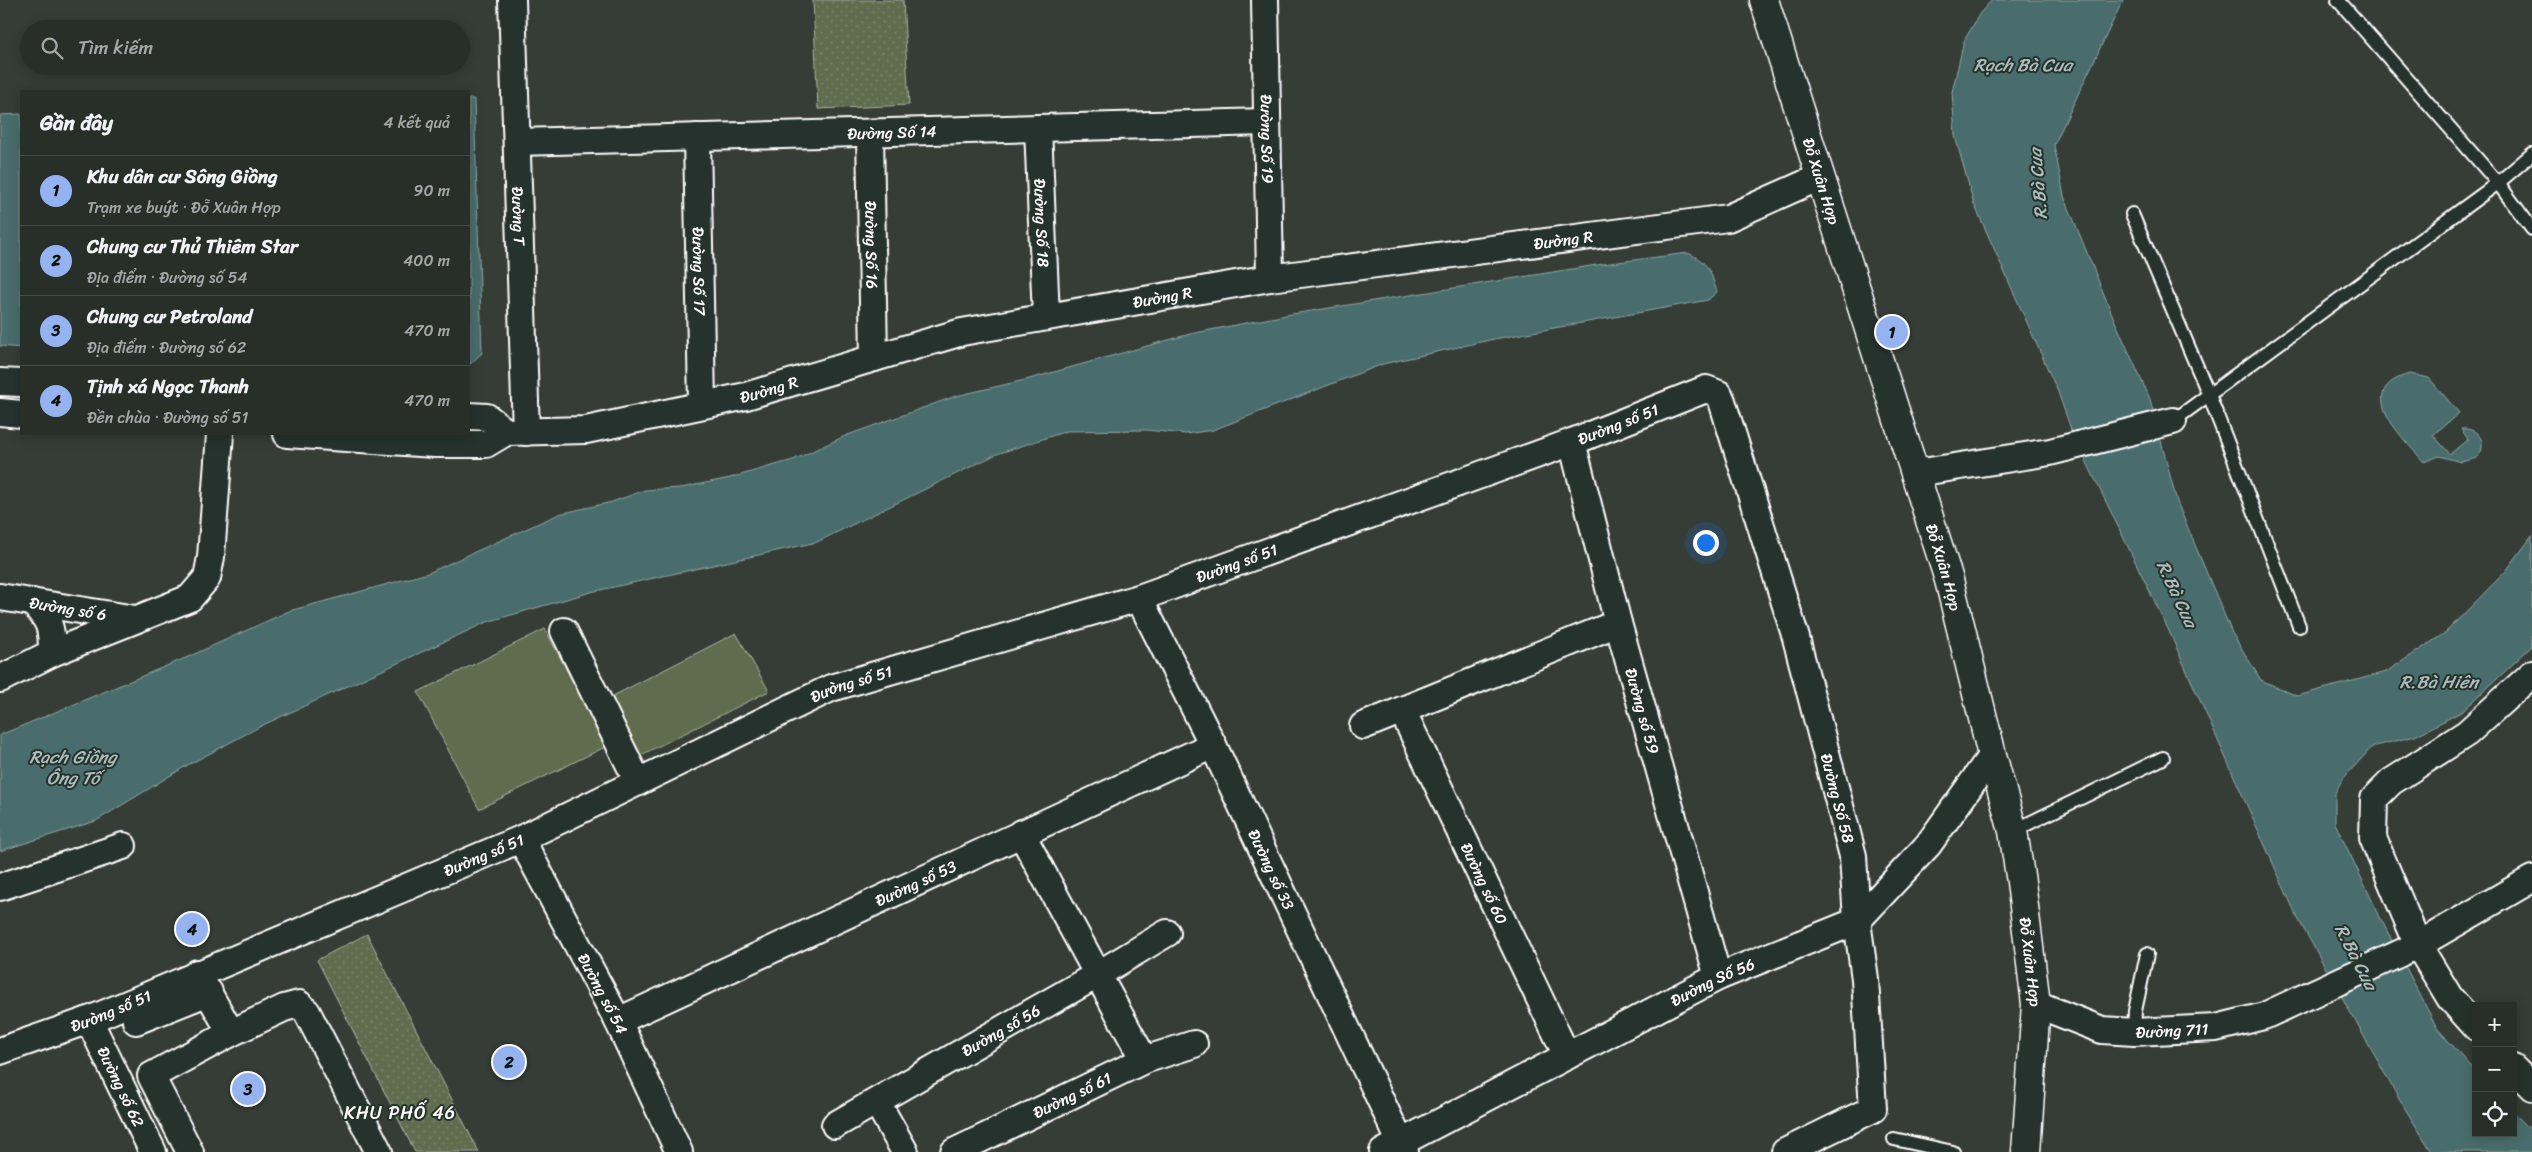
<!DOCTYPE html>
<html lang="vi">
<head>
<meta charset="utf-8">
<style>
	:root { --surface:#282e28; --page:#343a34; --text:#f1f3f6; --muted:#a5a8a8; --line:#444a45; --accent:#95b2f1 }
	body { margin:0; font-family:Sriracha,sans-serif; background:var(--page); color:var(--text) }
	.controls { position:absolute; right:15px; bottom:15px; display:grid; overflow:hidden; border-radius:0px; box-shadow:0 2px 12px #0003 }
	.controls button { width:45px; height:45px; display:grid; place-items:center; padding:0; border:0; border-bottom:1px solid var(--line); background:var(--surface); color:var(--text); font:25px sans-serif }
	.you { position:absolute; left:1705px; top:542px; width:18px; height:18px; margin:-12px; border:4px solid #fff; border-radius:50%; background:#1a73e8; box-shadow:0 0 0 8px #1a73e833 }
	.badge { display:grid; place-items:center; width:32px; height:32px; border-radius:50%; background:var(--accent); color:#111; font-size:16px; font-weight:700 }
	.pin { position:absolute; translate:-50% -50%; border:2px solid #fff; box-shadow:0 1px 5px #0006 }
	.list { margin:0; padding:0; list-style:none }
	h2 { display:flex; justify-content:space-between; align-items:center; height:65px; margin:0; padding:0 20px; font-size:21px }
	h2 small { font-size:16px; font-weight:400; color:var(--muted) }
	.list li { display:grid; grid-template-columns:32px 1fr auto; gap:15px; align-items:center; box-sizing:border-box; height:70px; padding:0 20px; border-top:1px solid var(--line) }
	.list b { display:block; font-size:19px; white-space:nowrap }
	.list p { margin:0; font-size:16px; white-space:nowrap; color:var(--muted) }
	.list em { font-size:16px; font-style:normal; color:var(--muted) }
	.icon { flex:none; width:28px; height:28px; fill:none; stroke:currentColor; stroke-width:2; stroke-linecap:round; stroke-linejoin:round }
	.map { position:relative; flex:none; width:2532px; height:1152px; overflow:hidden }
	.search { position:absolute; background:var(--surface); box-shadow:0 2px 12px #0003; left:20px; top:20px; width:450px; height:55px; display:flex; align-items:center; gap:12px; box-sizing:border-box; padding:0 18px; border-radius:28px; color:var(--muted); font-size:19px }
	.panel { position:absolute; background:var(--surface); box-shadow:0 2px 12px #0003; left:20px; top:90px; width:450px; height:345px; border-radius:0px }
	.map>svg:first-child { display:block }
	.grass { fill:url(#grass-dots); stroke:#afb6a6 }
	.pitch { fill:#5f6c4e; stroke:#afb6a6 }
	.water { fill:#486d6c; stroke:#91a7a7 }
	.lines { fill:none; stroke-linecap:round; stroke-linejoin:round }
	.lane-casing { stroke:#fff; stroke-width:16 }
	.street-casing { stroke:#fff; stroke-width:30 }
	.secondary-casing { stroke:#fff; stroke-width:31 }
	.lane { stroke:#26332d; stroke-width:12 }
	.street { stroke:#26332d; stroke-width:26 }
	.secondary { stroke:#26332d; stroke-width:28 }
	.labels { text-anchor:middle; stroke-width:4; stroke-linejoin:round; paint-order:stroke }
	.street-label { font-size:16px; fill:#fff; stroke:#26332d }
	.water-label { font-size:18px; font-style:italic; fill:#adbdbd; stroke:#26332d }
	.neighbourhood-label { font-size:18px; letter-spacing:1px; fill:#fff; stroke:#26332d }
</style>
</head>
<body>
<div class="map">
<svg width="2532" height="1152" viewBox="0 0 2532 1152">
	<defs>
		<pattern id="grass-dots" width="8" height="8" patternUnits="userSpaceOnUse" patternTransform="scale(1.25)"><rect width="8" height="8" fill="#5f6c4e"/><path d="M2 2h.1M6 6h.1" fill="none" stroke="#778269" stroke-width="1.8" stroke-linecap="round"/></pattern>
	</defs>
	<rect width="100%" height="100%" fill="#353d36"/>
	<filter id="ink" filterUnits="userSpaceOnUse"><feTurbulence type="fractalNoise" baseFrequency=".02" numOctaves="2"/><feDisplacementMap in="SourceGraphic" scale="10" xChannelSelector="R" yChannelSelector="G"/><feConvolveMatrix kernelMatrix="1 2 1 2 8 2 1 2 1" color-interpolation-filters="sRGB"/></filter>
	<g filter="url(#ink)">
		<!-- grass -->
		<g class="grass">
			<path d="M813,0h90l6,105 -91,4z"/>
			<path d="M367,934l112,218h-64l-98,-192z"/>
		</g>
		<!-- pitch -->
		<g class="pitch">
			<path d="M545,629l62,117 -128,63 -61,-117z"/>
			<path d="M736,633l33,58 -134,67 -30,-58z"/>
		</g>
		<!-- water -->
		<g class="water">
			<path d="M1992,0h131l-69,145 10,51 50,123 36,80 27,103 55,131 29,47 36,16 89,-24 59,-39 61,-62 26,-35v110l-69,65 -48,25 -43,11 -30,33 -7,14v29l47,98 55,107 39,44v61h37v-21l19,19v21h-100l-33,-53 -102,-182 -129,-288 -96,-197 -14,-40 -84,-188 -19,-68 -3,-44 12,-51 16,-28z"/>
			<path d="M469,99h5l8,254 -13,12z"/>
			<path d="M21,114v234l-21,-2v-231z"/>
			<path d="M1688,253c21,10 22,17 29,39l-9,8 -214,39 -111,25 -170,66 -27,4 -40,-4 -79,1 -70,23 -180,88 -226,50 -104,30 -224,103 -77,41 -90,55 -96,30v-116l188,-78 101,-46 139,-38 131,-59 53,-12 33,-12 36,-2 49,-10 63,-18 52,-24 111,-40 73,-17 161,-45 96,-19 317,-51z"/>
			<path d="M2410,374l19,4 30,35 -26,22 17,19 18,-15 -7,-10c18,-2 28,15 16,29l-16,4 -22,-6 -15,6c-20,-23 -74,-73 -14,-88z"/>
		</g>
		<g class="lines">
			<defs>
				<g id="lane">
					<path d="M2338,0l160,183 34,46"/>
					<path d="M2132,214l77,181 90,231"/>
					<path d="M2173,421l325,-238 34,-29"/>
					<path d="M2013,831l150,-73"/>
					<path d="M2134,1032l1,-21 12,-57"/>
					<path d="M1894,1139l59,13"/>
				</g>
				<g id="street">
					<path id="s1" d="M512,0l14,432"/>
					<path id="s2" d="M1265,0l5,278"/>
					<path id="s3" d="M1038,128l8,189"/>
					<path id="s4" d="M870,133l4,225"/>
					<path id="s5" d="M697,137l5,268"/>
					<path id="s6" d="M517,142l750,-20"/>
					<path d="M0,382l21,1"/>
					<path d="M0,412l21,2"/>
					<path d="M469,416l18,1 19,15"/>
					<path id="s7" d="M287,434l147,10h52l20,-12 80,-2 160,-34 216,-64 308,-54 458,-60 92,-41"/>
					<path id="s8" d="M1572,442l46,181 100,354"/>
					<path d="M1916,473l134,-21 123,-31"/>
					<path id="s9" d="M0,597l135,22"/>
					<path id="s10" d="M1139,598l74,147 192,407"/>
					<path d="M32,602c18,19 20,24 20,51"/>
					<path d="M564,631l74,151"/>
					<path d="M0,679l52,-26 138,-55 17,-20 4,-21 9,-123"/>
					<path id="s11" d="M1402,710l165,346"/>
					<path d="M1363,726l255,-103"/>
					<path d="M1021,833l123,227"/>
					<path id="s12" d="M521,839l97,182 61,131"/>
					<path d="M0,887l123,-41"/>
					<path d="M197,973l34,60 53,-25 15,-4 8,8 72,140"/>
					<path id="s13" d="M2036,1004l66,26 32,2 82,-4 48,-12 154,-71 114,-66"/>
					<path id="s14" d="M89,1020l64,132"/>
					<path d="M136,1021l73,-29"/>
					<path id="s15" d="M618,1021l595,-276"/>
					<path d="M2476,1027l-26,-29 -32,-53 -45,-107 1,-39 17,-17 76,-49 65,-59"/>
					<path id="s16" d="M0,1051l89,-31 432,-181 310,-151 308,-90 433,-156 134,-53 13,5 3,7 74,237 57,218 4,65 8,58 8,130 -88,43"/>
					<path d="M2513,1068l19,19"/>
					<path d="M877,1102l28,50"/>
					<path id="s17" d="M835,1125l262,-150 70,-42"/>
					<path d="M190,1152l-39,-76 80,-43"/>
					<path id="s18" d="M954,1152l190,-92 50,-16"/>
					<path id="s19" d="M1383,1152l335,-175 139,-56 71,-76 64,-90"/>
				</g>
				<g id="secondary">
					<path id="s20" d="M1764,0l185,580 43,175 21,76 8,51 15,122 -10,148"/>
				</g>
			</defs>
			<!-- lane casing -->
			<use href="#lane" class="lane-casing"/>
			<!-- street casing -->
			<use href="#street" class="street-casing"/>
			<!-- secondary casing -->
			<use href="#secondary" class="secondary-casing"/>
			<!-- lane -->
			<use href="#lane" class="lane"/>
			<!-- street -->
			<use href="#street" class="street"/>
			<!-- secondary -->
			<use href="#secondary" class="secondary"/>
		</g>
	</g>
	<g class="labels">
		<!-- street labels -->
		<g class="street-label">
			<text dy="6" stroke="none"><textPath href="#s6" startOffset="375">Đường Số 14</textPath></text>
			<text dy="6" stroke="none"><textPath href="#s2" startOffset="139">Đường Số 19</textPath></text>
			<text dy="6" stroke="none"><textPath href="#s20" startOffset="190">Đỗ Xuân Hợp</textPath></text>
			<text dy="6" stroke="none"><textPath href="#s1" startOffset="216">Đường T</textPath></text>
			<text dy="6" stroke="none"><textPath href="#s3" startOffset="95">Đường Số 18</textPath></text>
			<text dy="6" stroke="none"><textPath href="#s7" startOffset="1300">Đường R</textPath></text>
			<text dy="6" stroke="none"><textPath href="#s4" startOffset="112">Đường Số 16</textPath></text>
			<text dy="6" stroke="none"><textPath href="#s5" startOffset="134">Đường Số 17</textPath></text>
			<text dy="6" stroke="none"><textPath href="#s7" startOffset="895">Đường R</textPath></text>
			<text dy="6" stroke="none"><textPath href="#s7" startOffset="490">Đường R</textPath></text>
			<text dy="6" stroke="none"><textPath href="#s16" startOffset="1738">Đường số 51</textPath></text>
			<text dy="6" stroke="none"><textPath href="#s16" startOffset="1332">Đường số 51</textPath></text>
			<text dy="6" stroke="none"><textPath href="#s20" startOffset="595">Đỗ Xuân Hợp</textPath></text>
			<text dy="6" stroke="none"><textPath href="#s9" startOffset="69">Đường số 6</textPath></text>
			<text dy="6" stroke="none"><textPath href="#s16" startOffset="928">Đường số 51</textPath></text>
			<text dy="6" stroke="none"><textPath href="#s8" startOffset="278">Đường số 59</textPath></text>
			<text dy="6" stroke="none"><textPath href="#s16" startOffset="2268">Đường Số 58</textPath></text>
			<text dy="6" stroke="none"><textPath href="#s16" startOffset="522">Đường số 51</textPath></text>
			<text dy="6" stroke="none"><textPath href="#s10" startOffset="302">Đường số 33</textPath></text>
			<text dy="6" stroke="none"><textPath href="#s15" startOffset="328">Đường số 53</textPath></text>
			<text dy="6" stroke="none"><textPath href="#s11" startOffset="192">Đường số 60</textPath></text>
			<text dy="6" stroke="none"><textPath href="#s20" startOffset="1000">Đỗ Xuân Hợp</textPath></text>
			<text dy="6" stroke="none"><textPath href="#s19" startOffset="371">Đường Số 56</textPath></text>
			<text dy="6" stroke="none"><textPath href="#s12" startOffset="175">Đường số 54</textPath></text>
			<text dy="6" stroke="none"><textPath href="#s16" startOffset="118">Đường số 51</textPath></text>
			<text dy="6" stroke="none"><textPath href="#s17" startOffset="191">Đường số 56</textPath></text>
			<text dy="6" stroke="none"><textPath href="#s13" startOffset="141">Đường 711</textPath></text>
			<text dy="6" stroke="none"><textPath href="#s14" startOffset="74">Đường số 62</textPath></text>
			<text dy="6" stroke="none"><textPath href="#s18" startOffset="131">Đường số 61</textPath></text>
		</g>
		<!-- water labels -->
		<g class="water-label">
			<text x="2023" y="71">Rạch Bà Cua</text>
			<text transform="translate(2038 184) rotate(-95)" y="6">R.Bà Cua</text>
			<text transform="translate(2177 594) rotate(65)" y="6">R.Bà Cua</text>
			<text x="2439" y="688">R.Bà Hiên</text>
			<text x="73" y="763">Rạch Giồng<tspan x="73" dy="21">Ông Tố</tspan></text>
			<text transform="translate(2356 957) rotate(63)" y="6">R.Bà Cua</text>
		</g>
		<!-- neighbourhood labels -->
		<g class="neighbourhood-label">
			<text x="400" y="1119">KHU PHỐ 46</text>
		</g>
	</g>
</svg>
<div class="controls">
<button>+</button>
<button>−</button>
<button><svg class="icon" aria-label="locate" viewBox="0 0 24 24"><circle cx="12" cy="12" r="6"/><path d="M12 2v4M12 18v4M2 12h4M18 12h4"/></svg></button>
</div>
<div class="you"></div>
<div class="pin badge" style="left:1892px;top:332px">1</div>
<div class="pin badge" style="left:509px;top:1062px">2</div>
<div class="pin badge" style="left:248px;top:1089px">3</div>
<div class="pin badge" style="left:192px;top:929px">4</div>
<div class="search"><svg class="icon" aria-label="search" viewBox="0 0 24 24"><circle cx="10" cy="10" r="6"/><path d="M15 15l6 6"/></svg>Tìm kiếm</div>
<section class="panel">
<h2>Gần đây<small>4 kết quả</small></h2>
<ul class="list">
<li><span class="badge">1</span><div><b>Khu dân cư Sông Giồng</b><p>Trạm xe buýt · Đỗ Xuân Hợp</p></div><em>90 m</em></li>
<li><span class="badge">2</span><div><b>Chung cư Thủ Thiêm Star</b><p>Địa điểm · Đường số 54</p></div><em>400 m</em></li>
<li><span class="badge">3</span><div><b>Chung cư Petroland</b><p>Địa điểm · Đường số 62</p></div><em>470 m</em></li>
<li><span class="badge">4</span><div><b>Tịnh xá Ngọc Thanh</b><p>Đền chùa · Đường số 51</p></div><em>470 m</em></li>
</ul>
</section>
</div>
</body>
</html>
